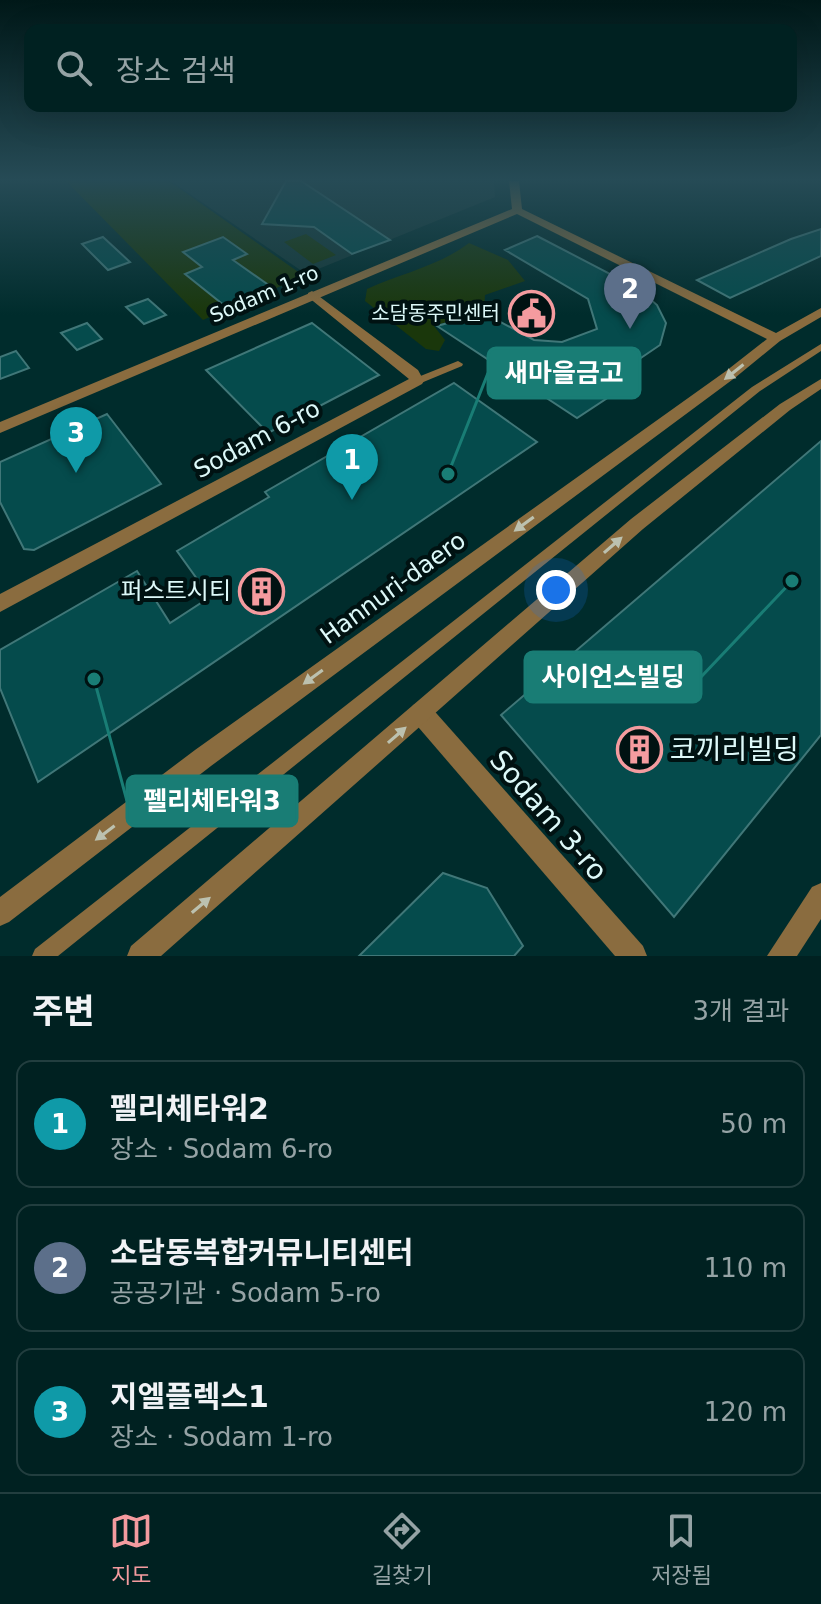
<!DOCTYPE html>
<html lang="ko">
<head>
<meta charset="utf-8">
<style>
	:root { --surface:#002121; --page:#0e2e2e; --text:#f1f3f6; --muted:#95a3a5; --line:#223e3f; --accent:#f49b9f }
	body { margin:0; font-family:"DejaVu Sans","Noto Sans KR",sans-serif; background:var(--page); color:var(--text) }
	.you { position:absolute; left:556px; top:590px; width:28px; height:28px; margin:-20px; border:6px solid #fff; border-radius:50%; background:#1a73e8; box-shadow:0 0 0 12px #1a73e833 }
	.badge { display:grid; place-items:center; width:52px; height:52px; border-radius:50%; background:var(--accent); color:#fff; font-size:26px; font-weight:700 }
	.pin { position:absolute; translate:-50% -66px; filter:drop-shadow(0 2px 4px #0008) }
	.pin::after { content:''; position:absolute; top:42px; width:28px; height:24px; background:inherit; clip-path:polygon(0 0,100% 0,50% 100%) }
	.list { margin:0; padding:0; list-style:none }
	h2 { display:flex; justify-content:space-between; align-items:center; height:104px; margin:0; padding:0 32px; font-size:34px }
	h2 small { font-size:26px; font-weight:400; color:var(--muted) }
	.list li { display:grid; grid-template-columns:52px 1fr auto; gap:24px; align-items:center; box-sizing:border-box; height:128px; margin:0 16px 16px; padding:0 16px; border:2px solid var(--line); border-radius:16px }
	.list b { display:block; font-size:30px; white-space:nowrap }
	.list p { margin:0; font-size:26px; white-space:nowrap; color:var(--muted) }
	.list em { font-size:26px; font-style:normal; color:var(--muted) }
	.icon { flex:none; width:44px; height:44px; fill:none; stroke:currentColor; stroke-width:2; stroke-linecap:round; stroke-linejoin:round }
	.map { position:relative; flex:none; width:821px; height:956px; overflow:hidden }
	.search { position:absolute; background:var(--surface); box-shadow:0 8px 32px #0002; left:24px; right:24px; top:24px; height:88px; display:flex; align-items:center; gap:20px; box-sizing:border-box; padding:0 28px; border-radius:16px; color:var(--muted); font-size:30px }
	.sheet { height:536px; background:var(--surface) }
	nav { display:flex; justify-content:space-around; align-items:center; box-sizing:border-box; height:112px; border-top:2px solid var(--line); background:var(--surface); font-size:22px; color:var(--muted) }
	nav a { display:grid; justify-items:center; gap:4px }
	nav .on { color:var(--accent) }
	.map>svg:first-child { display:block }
	.built { fill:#143838 }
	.green { fill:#1a370b }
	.building { fill:#054b4c; stroke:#407778; stroke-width:2 }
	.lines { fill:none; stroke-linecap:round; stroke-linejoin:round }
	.service { fill:#8a6c3f; fill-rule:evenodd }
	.minor { fill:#8a6c3f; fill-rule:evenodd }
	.tertiary { fill:#8a6c3f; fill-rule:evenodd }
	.oneway { fill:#bcc1af }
	.labels { text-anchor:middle; stroke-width:8; stroke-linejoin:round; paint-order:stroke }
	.far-street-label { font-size:20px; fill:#ddf9f9; stroke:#001212 }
	.far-poi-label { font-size:20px; fill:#ddf9f9; stroke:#001212; text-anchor:end }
	.street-label { font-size:24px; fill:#ddf9f9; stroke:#001212 }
	.poi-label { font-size:24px; fill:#ddf9f9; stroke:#001212; text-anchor:end }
	.near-poi-label { font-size:28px; fill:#ddf9f9; stroke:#001212; text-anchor:start }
	.near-street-label { font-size:28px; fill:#ddf9f9; stroke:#001212 }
	.leader { fill:none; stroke:#197d75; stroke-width:3 }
	.callout-dot { fill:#197d75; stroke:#001212; stroke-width:3 }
	.callout { fill:#197d75; stroke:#197d75; stroke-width:3 }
	.callout-label { font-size:26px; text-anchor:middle; font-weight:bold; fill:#fff }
</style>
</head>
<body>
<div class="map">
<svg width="821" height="956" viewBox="0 0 821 956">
	<rect width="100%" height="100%" fill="#002c2c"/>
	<!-- built -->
	<path class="built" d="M171,181h323l1,16 -189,77z"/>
	<!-- green -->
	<g class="green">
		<path d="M66,181h103l135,95 -101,44z"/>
		<path d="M306,234l30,21 -23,9 -29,-22z"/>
		<path d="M469,243l39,17 17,21 -40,14 -1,15 -50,16 11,14 -6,11 -13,-2 -61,-48 2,-12c35,-16 72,-23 102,-46z"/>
	</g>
	<!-- building -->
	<g class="building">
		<path d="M286,181h15l89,59 -38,14 -38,-27 -52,-3z"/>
		<path d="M821,229v27l-91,42 -33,-18 94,-41z"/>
		<path d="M537,236l102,53 18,16 9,18 -6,22 -50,34 14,8 -47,31 -140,-92 47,-13 50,27 28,2 35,-13 -9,-30 -83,-49z"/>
		<path d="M103,237l27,25 -22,8 -26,-26z"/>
		<path d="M223,237l24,17 -14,6 37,26 -45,20 -40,-32 17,-7 -19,-15z"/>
		<path d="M148,299l18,16 -22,9 -18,-17z"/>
		<path d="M87,323l15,16 -25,11 -16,-17z"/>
		<path d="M312,323l67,52 -111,58 -62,-63z"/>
		<path d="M16,351l13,17 -29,11v-22z"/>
		<path d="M454,383l83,59 -499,340 -38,-94v-38l137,-79 33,52 40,-26 -33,-46 92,-54 -4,-5z"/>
		<path d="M107,414l54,70 -127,66 -10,-1 -24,-47v-40z"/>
		<path d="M821,441v294l-147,182 -173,-202z"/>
		<path d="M443,873l44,15 36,58 -9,10h-155z"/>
	</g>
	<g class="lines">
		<!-- service -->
		<g class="service">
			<path d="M821,344v7l-61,40 -702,565h-26l3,-7 717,-562z"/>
			<path d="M458,361l5,3 -1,2 -41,17h-8l-1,-2 1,-2z"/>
		</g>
		<!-- minor -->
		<g class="minor">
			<path d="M312,291l106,79 6,11 -2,3 -422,228v-18l409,-215 -101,-82v-4z"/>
			<path d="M421,702l8,3 214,241 4,10h-32l-202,-235 -3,-8 3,-8z"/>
			<path d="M821,883v36l-24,37h-30l45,-69z"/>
		</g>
		<!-- tertiary -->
		<g class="tertiary">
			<path d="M509,181h10l3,28 254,124 45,-25v9l-41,24 -44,36 -525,389 -202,156 -9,4v-29l195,-147 531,-379 41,-32 -250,-125 -517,219v-11l512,-213z"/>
			<path d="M821,379v10l-31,21 -147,119 -482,427h-34l4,-10 500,-427 149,-115z"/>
		</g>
	</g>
	<!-- one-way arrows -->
	<defs><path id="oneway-solid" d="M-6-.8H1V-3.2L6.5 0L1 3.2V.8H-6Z" transform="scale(2)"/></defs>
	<g class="oneway">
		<use href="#oneway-solid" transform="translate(734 372) rotate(142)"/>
		<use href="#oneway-solid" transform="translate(524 524) rotate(144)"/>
		<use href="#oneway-solid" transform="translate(613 545) rotate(-41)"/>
		<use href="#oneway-solid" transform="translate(313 677) rotate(144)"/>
		<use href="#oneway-solid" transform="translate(397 735) rotate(-41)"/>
		<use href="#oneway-solid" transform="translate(105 833) rotate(143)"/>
		<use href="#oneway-solid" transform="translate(201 905) rotate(-40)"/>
	</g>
	<!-- sky -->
	<linearGradient id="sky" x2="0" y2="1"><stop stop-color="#001818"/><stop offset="0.57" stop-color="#264b56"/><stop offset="1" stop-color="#264b56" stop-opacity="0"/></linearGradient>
	<rect width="821" height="315" fill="url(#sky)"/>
	<!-- icons -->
	<defs>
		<symbol id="civic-ring" viewBox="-11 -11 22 22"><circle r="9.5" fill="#001212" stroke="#f49b9f" stroke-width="1.5"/><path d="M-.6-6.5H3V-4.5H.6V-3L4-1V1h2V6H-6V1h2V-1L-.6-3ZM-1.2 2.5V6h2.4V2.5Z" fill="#f49b9f"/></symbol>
		<symbol id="building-ring" viewBox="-11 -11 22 22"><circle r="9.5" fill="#001212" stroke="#f49b9f" stroke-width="1.5"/><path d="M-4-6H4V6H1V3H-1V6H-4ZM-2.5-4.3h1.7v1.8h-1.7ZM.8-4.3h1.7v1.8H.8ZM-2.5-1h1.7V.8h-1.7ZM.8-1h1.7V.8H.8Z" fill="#f49b9f"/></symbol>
	</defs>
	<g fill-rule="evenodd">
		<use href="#civic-ring" x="506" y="288" width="51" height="51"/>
		<use href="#building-ring" x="236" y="566" width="51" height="51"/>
		<use href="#building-ring" x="614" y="724" width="51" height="51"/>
	</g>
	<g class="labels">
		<!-- far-street labels -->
		<g class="far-street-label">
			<text transform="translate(264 294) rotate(-23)" y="7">Sodam 1-ro</text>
		</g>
		<!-- far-poi labels -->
		<g class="far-poi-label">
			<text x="500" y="320">소담동주민센터</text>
		</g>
		<!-- street labels -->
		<g class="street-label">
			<text transform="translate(257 439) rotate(-28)" y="8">Sodam 6-ro</text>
			<text transform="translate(393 588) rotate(-36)" y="8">Hannuri-daero</text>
		</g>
		<!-- poi labels -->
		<g class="poi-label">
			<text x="231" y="599">퍼스트시티</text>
		</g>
		<!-- near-poi labels -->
		<g class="near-poi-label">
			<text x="670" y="759">코끼리빌딩</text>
		</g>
		<!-- near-street labels -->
		<g class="near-street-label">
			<text transform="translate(549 815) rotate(49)" y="10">Sodam 3-ro</text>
		</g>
	</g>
	<!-- callouts -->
	<path class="leader" d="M448 474L488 373M792 581L701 677M94 679L127 801"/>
	<g class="callout-dot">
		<circle cx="448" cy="474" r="8"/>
		<circle cx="792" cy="581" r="8"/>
		<circle cx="94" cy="679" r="8"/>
	</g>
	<g class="callout">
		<rect x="488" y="348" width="152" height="50" rx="8"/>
		<rect x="525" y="652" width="176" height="50" rx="8"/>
		<rect x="127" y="776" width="170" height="50" rx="8"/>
	</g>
	<g class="callout-label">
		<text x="564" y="382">새마을금고</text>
		<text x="613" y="686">사이언스빌딩</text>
		<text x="212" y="810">펠리체타워3</text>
	</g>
</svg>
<div class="you"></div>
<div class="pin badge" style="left:352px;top:500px;background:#0f9aa8">1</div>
<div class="pin badge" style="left:630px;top:329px;background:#5c6f8a">2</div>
<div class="pin badge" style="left:76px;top:473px;background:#0f9aa8">3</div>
<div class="search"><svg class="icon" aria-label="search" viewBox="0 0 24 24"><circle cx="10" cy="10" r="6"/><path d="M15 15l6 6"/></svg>장소 검색</div>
</div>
<section class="sheet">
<h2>주변<small>3개 결과</small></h2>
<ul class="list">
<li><span class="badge" style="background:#0f9aa8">1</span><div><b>펠리체타워2</b><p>장소 · Sodam 6-ro</p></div><em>50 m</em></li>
<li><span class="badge" style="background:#5c6f8a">2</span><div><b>소담동복합커뮤니티센터</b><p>공공기관 · Sodam 5-ro</p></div><em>110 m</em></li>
<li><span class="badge" style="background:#0f9aa8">3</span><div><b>지엘플렉스1</b><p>장소 · Sodam 1-ro</p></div><em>120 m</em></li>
</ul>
</section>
<nav>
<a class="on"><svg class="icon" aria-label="map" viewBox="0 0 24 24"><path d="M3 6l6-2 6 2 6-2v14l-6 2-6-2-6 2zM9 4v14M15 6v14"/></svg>지도</a>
<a><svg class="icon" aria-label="directions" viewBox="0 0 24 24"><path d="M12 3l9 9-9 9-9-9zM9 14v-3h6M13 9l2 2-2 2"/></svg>길찾기</a>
<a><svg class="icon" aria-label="saved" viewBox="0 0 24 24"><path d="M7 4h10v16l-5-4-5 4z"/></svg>저장됨</a>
</nav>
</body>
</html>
